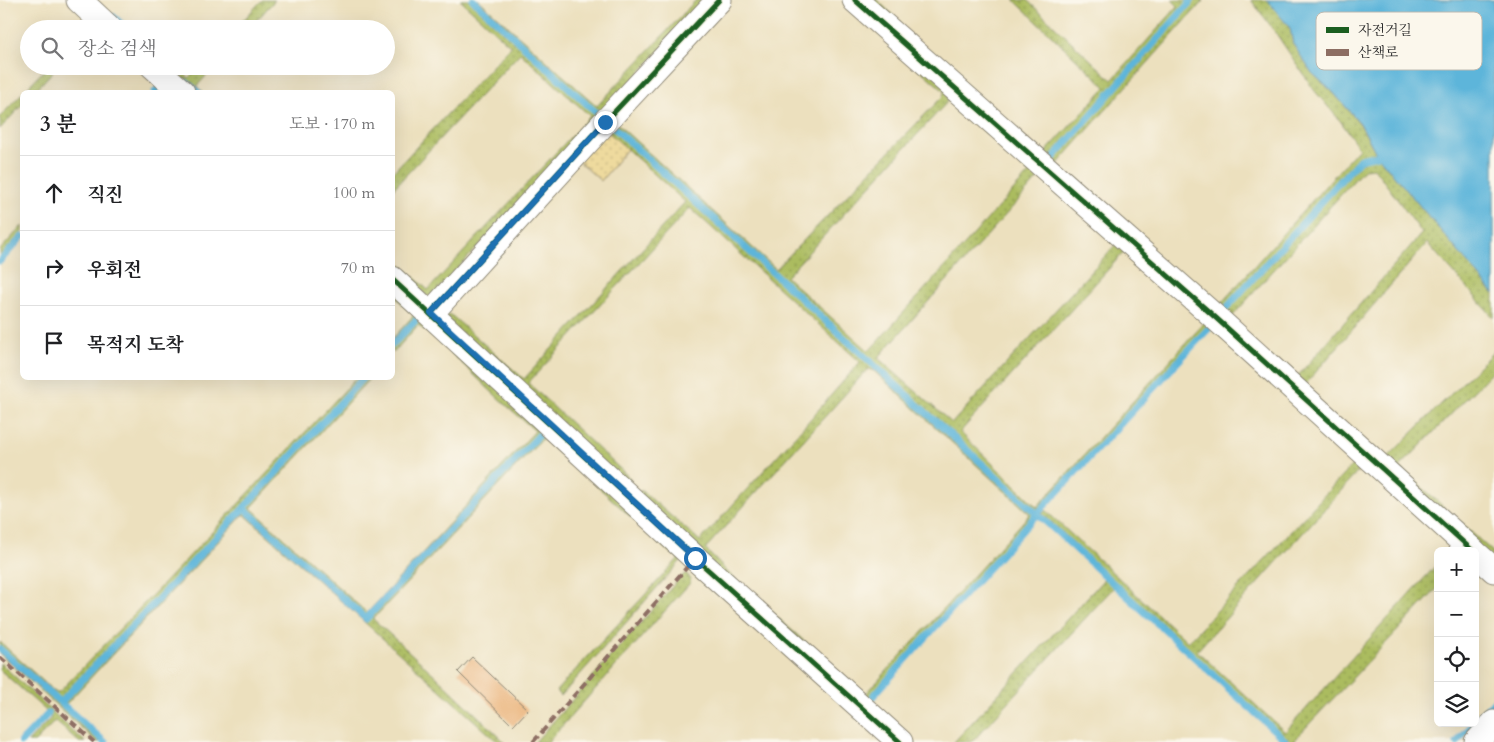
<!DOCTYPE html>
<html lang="ko">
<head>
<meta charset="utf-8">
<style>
	:root { --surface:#fff; --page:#f6f6f6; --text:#202124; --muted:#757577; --line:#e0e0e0 }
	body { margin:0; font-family:Cardo,"Noto Serif KR",serif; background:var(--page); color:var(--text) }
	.controls { position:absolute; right:15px; bottom:15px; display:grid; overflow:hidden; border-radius:8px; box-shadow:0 5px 20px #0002 }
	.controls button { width:45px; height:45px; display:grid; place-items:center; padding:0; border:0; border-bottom:1px solid var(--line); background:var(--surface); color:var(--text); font:25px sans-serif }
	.stop { position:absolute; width:15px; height:15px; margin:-11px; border:4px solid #1f6fb2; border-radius:50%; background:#fff }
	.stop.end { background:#1f6fb2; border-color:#fff; box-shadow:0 1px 5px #0008 }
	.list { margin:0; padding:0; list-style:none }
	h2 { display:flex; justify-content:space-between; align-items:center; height:65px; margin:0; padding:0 20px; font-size:21px }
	h2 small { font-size:16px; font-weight:400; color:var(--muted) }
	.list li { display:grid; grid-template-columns:32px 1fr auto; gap:15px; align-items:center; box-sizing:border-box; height:75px; padding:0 20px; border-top:1px solid var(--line) }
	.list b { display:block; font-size:19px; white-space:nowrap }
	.list em { font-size:16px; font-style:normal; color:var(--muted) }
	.icon { flex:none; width:28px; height:28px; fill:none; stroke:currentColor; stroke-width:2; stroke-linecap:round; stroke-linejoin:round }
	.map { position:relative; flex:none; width:1494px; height:742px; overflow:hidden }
	.search { position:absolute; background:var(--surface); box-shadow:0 5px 20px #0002; left:20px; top:20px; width:375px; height:55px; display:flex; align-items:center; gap:12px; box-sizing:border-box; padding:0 18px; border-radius:28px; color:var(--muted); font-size:19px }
	.panel { position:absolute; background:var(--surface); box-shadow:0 5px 20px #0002; left:20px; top:90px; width:375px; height:290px; border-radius:8px }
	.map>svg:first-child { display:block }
	.grass { fill:url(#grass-dots); stroke:#6b7445; fill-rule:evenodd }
	.sand { fill:url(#sand-dots); stroke:#8c8264 }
	.water { fill:#5db5da; stroke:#447082 }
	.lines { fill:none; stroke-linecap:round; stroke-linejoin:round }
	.stream { stroke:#5db5da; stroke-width:7 }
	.building { fill:#ebb57e }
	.street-casing { stroke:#8c8674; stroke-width:27 }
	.street { stroke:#fff; stroke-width:25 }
	.quiet { stroke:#8d6e63; stroke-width:4; stroke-dasharray:8 4; stroke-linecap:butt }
	.cycleway-casing { stroke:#fbf7ec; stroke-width:8 }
	.cycleway { stroke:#1b5e20; stroke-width:5 }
	.route { stroke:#1f6fb2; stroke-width:6 }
	.key { fill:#fbf7ec; stroke:#bdbab2; stroke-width:1 }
	.key-label { font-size:14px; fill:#2b2b2b }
</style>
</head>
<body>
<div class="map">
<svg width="1494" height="742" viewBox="0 0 1494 742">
	<defs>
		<pattern id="grass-dots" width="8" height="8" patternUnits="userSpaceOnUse" patternTransform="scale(1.25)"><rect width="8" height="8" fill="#abbc5f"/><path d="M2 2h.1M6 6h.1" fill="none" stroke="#8b994f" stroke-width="1.8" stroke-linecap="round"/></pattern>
		<pattern id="sand-dots" width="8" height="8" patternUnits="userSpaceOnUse" patternTransform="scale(1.25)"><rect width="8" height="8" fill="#eeda9e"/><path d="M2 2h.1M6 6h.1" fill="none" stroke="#cb8" stroke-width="1.8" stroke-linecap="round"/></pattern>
	</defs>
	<rect width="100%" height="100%" fill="#fbf7ec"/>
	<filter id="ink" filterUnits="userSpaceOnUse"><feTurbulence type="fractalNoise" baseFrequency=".02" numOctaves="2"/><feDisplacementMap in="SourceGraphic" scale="10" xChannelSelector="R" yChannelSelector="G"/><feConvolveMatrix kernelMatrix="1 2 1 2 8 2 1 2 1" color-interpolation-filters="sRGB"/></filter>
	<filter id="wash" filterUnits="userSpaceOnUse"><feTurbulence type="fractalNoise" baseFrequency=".0096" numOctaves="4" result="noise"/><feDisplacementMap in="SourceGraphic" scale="20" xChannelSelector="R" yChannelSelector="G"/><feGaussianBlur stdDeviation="1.12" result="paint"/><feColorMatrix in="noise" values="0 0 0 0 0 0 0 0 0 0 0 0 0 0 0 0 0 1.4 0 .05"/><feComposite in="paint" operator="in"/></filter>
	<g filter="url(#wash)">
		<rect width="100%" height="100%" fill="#ece0be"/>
		<!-- grass -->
		<g class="grass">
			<path d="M262,0h13l-26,29h-14z"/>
			<path d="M460,0h11l128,117 -166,178 -5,2 -35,-32 -1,-8 36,33 162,-174 -70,-63 -127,136v-17l118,-126z"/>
			<path d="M475,0h4l118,106 99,-106h11l-107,115z"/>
			<path d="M725,0h5l-116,121 162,148 167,-173 1,-5 -42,-37 1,-8 50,47 -3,6 -164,178 83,74 160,-178 -69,-65 4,-5 78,71 -164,184 74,65 165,-180 -69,-61 2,-3 144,126 -2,2 -67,-56 -165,181 77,75 168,-185 -6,-8 2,-2 205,186 -5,-1 -37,-32 -167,186 88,81 153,-169v25l-144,152 1,2h-6l-247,-228 3,-4 143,132 170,-183 -70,-61 -77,-71h-3l-171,184 -425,-386 -4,-2z"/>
			<path d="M864,0h13l22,21v4l142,132 65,-70 -92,-87h13l85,80 66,-74 -6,-6h18l-143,163 1,2 2,-1 143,-164h11l-150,168 126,111 -2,3 -132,-116z"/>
			<path d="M1251,0h16l23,28 3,16 19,29 20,18 28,33 17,31 117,139v24l-67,-75 -123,143 -9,-7 127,-146 -48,-65 -10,1 -134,150 -14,-10 143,-161 -18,-26 -27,-32 -41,-61zM1367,155h8l-13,5 -139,154 -2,-2 138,-155z"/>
			<path d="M48,66h10l-24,26h-11z"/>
			<path d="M170,66h6l13,12 12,-12h14l-18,20 6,6h-4z"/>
			<path d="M22,93v12l-22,24v-12z"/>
			<path d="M611,127l425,386 -169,188v3h5l43,38h-9l-153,-138 7,-2 105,93 165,-181 -156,-143 -6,-2 -163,180 39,40 -1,6 -34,-34 -11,-13 -12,-8 -49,-43 4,-7 59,51 106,-117 54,-62 -170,-154 -162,175 103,96 -4,8 -164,-148 -14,-15 -4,-7 3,-3 3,1 73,64 161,-177 -77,-70z"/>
			<path d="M22,226v11l-22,25v-12z"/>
			<path d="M392,285l49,46 -10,4 -13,-10 -25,28v-5l27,-32h-1l-26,28v-6l21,-23 -21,-20z"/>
			<path d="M447,341l239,214 -125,141 -5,-5 124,-134 -11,-5 -125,-115 -171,182 65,59 67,64h-7l-254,-228 -178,190 -3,-2 181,-192 122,111 176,-187 -2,-2 -174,185 -120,-109 119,-130h5l-119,130 116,105 168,-182 -39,-35 -53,-51z"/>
			<path d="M1494,351v19l-94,97 94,86v14l-108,-108z"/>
			<path d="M356,378h6l-119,129 -183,192 -9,-6 -51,-46v-5l55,50h4l127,-132z"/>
			<path d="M686,573l4,5v5l-142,159h-13l145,-164z"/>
			<path d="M1105,578l9,9 -142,155h-18z"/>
			<path d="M0,651l101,91h-4l-97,-88z"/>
			<path d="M0,663c29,26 56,53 85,79h-6l-24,-21 -20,21h-7l23,-24 -6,-8 -45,-40z"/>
		</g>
		<!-- sand -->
		<path class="sand" d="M608,132l19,17 -26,32 -25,-22z"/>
		<!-- water -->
		<path class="water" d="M1267,0h227v294l-117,-139 -17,-32 -28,-32 -20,-18 -19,-29 -3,-16z"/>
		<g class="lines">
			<!-- stream -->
			<g class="stream">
				<path d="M473,0l128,117"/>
				<path d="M114,17l13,12"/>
				<path d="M187,83l11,9"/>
				<path d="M155,92l4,-4"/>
				<path d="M612,126l675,616"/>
				<path d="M1048,164l144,-164"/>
				<path d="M0,261l22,-24"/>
				<path d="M1222,313l138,-154 17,-4"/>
				<path d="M392,345l27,-28"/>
				<path d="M244,508l122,111 177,-188"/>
				<path d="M0,649l105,93"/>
				<path d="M61,702l183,-194 119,-130"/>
				<path d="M867,703l171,-190 171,-185"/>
				<path d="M1475,722l19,-21"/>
				<path d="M21,742l27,-28"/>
				<path d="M1457,742l17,-19"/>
			</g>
		</g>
		<g id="blocks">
			<!-- building -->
			<path class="building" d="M472,657l56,53 -15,16 -55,-54z"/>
		</g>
	</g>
	<g filter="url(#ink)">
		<use href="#blocks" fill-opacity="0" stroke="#8c8674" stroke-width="1"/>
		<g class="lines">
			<defs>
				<g id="street">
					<path d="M79,0l31,29"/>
					<path d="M855,0l361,318 257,233"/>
					<path d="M153,66l29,26"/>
					<path d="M392,279l303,279 205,184"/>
					<path d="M431,313l174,-191 114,-122"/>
					<path d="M1475,553l19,17"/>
					<path d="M1477,742l17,-19"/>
				</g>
			</defs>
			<!-- street casing -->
			<use href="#street" class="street-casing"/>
			<!-- street -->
			<use href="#street" class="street"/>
			<!-- quiet -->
			<g class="quiet">
				<path d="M0,657l94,85"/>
				<path d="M533,742l162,-184"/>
			</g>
			<defs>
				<g id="cycleway">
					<path d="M855,0l361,318 257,233"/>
					<path d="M392,279l303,279 205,184"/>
					<path d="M431,313l174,-191 114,-122"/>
				</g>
			</defs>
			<!-- cycleway casing -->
			<use href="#cycleway" class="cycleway-casing"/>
			<!-- cycleway -->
			<use href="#cycleway" class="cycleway"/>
		</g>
	</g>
	<g class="lines" filter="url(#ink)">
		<!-- route -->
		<path class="route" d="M605,122l-174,191 264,245"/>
	</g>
	<!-- legend -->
	<rect x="1316" y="12" width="166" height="58" rx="8" class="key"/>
	<rect x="1326" y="27" width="23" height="6" fill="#1b5e20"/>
	<rect x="1326" y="49" width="23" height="7" fill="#8d6e63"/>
	<g class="key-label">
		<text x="1358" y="35">자전거길</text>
		<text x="1358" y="57">산책로</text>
	</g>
</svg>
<div class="controls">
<button>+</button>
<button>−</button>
<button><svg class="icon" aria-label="locate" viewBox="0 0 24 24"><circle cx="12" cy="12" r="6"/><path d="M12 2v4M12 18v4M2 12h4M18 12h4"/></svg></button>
<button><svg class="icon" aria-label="layers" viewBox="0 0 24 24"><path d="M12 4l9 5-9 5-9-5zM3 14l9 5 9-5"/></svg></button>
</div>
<div class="stop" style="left:695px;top:558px"></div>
<div class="stop end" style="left:605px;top:122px"></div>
<div class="search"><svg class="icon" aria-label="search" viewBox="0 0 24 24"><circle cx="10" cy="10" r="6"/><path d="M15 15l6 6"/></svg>장소 검색</div>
<section class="panel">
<h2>3 분<small>도보 · 170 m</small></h2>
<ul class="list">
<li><svg class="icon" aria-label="ahead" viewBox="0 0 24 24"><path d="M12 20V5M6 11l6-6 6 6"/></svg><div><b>직진</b></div><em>100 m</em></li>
<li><svg class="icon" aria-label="right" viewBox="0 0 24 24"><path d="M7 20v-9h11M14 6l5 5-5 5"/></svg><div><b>우회전</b></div><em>70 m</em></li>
<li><svg class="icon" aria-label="arrive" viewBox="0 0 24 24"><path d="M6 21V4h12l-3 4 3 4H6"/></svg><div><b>목적지 도착</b></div></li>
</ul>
</section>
</div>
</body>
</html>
